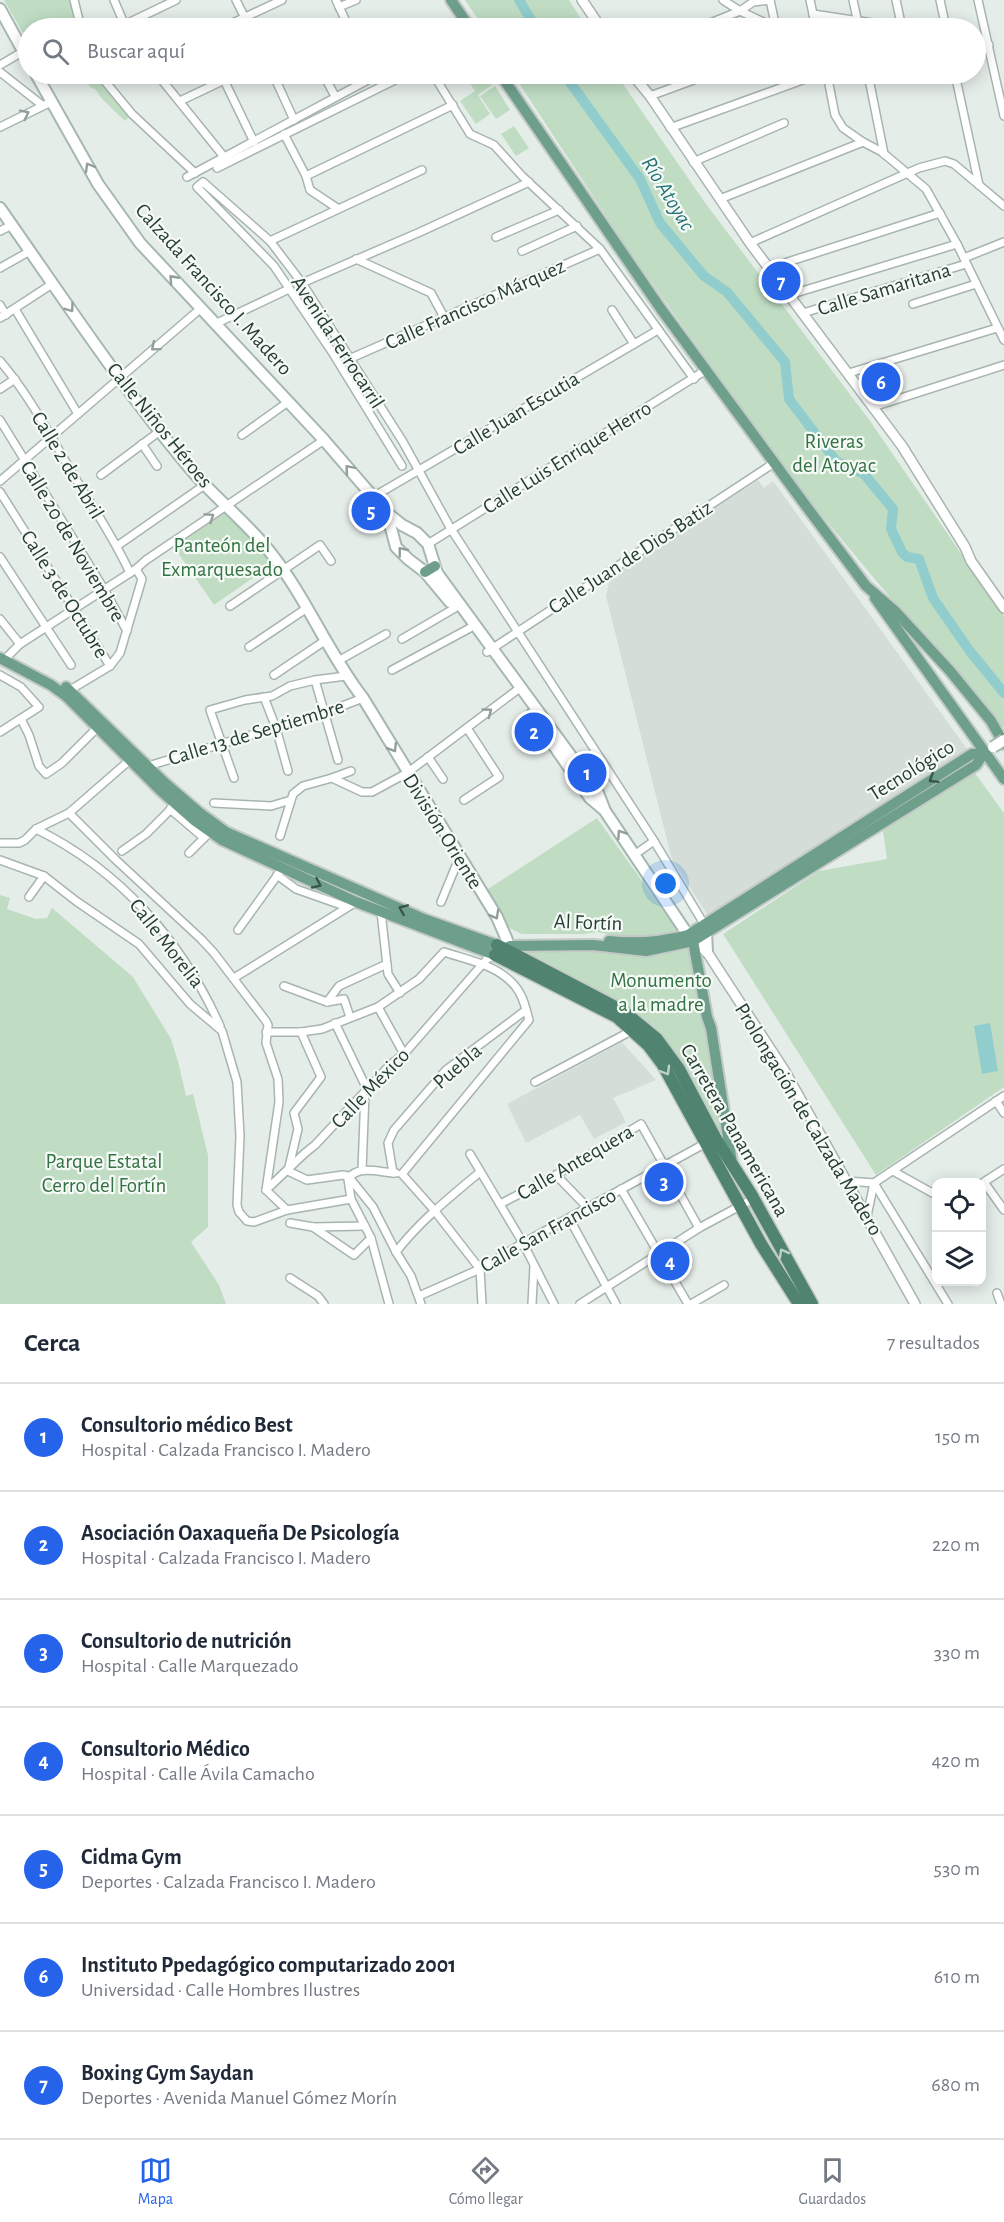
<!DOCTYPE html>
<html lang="es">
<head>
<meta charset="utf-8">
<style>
	:root { --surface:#fff; --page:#f6f6f7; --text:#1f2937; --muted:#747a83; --line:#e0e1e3; --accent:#2563eb }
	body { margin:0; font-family:"Alegreya Sans",sans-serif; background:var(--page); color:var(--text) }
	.controls { position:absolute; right:18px; bottom:18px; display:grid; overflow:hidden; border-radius:12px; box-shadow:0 3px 15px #0003 }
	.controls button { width:54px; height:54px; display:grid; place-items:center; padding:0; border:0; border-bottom:2px solid var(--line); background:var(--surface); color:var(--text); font:30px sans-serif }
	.you { position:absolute; left:666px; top:884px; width:21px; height:21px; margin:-15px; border:4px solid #fff; border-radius:50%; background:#1a73e8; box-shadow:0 0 0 9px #1a73e833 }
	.badge { display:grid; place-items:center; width:39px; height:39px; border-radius:50%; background:var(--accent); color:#fff; font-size:20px; font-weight:700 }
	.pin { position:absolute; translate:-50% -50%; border:3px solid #fff; box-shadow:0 2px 6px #0006 }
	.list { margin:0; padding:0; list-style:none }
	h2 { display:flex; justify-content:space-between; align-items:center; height:78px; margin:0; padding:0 24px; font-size:26px }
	h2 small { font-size:20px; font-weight:400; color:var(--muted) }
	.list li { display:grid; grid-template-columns:39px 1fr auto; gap:18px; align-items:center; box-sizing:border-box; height:108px; padding:0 24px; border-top:2px solid var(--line) }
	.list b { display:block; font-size:22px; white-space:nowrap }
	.list p { margin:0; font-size:20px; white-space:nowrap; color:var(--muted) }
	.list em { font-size:20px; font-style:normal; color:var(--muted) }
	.icon { flex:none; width:33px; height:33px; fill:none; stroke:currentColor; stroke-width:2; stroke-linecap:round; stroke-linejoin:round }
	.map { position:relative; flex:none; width:1004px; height:1304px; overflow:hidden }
	.search { position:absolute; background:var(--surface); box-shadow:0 3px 15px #0003; left:18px; right:18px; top:18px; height:66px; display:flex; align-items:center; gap:15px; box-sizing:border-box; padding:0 21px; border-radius:33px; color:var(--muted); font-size:22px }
	.sheet { height:834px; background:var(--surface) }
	nav { display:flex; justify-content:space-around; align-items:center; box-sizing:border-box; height:84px; border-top:2px solid var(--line); background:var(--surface); font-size:16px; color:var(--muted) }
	nav a { display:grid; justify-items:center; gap:3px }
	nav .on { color:var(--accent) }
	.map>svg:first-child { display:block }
	.built { fill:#d4ddd7 }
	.green { fill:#c0ddc4 }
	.water { fill:#92cdce }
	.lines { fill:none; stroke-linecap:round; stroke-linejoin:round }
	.river { stroke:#92cdce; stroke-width:10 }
	.minor-casing { stroke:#a8b5af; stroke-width:10 }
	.tertiary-casing { stroke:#a8b5af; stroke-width:12 }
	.secondary-casing { stroke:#a5b8af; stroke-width:14 }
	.primary-casing { stroke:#c2c9c6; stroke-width:14 }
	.trunk-casing { stroke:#c2c9c6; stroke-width:15 }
	.minor { stroke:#fff; stroke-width:7 }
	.tertiary { stroke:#fff; stroke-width:9 }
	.secondary { stroke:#fff; stroke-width:10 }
	.primary { stroke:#6e9f8b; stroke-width:10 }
	.trunk { stroke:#518470; stroke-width:12 }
	.secondary-bridge-casing { stroke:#a5b8af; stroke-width:14; stroke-linecap:butt }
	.secondary-bridge { stroke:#fff; stroke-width:10 }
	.oneway { stroke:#929e9a }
	.oneway2 { stroke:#38564a }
	.oneway3 { stroke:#bcd1c8 }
	.labels { text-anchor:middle; stroke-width:4.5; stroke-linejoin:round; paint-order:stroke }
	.street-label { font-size:21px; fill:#263e34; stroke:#f6faf7 }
	.park-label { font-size:21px; fill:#337242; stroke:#f6faf7 }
	.water-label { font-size:22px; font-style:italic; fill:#247476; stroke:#f6faf7 }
</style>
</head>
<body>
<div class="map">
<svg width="1004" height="1304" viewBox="0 0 1004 1304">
	<rect width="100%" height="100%" fill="#e5ede9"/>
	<!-- built -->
	<g class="built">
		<path d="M758,480l6,8 9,-7 194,268 -258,168 -37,-57 -66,-264 3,-13 5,-10 8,-7z"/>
		<path d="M622,1042l34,38 -43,18 13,24 -32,17 -14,-24 -54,28 -19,-39z"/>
	</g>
	<!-- green -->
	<g class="green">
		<path d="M4,0h68l6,28h-50v14z"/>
		<path d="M465,0h104l18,28h-103z"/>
		<path d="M81,74h14l4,8 30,35 -4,4 -22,-21 -8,-11 -4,-1z"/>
		<path d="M464,74h20l8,11 -14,10 12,19 -14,10 -16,-23 15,-10z"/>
		<path d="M513,74h103l90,130 164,217 134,195v111l-4,2 -202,-242 -169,-236z"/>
		<path d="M495,86l15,24 -14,9 -16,-23z"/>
		<path d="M514,126l15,22 -13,8 -15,-22z"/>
		<path d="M224,508l49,56 -59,41 -42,-61z"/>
		<path d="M974,772l30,41v274l-128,88 -153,-241 96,-63 68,-12 -4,-28z"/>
		<path d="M597,818l83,116 -44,6 -39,-8 -13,2h-62l-11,-5 -9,-9 -17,-29z"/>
		<path d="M0,895l10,3 -3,11 29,10 11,-1 5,-10 81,69 38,62 8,26 7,31 7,-2 15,61v72l-17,15 28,43 7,19h-226z"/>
		<path d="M593,947l62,8 33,-6 19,74 18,123 -45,-77 -164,-118z"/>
	</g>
	<!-- water -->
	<path class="water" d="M990,1023l8,48 -16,3 -8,-48z"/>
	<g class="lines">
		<!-- river -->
		<g class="river">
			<path d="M519,0l17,28"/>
			<path d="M564,74l76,105 20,44 44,53 23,16 58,70 4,37 47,62 28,13 29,35 -2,20 11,23 5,5 12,2 14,39 36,52 35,43"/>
		</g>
		<defs>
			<g id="minor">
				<path d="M74,0l7,28"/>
				<path d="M114,0l12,28"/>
				<path d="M236,0l14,28"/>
				<path d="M336,0l13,28"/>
				<path d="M723,0l17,11 36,17"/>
				<path d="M770,0l6,28"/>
				<path d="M810,0l6,28"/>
				<path d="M853,0l6,28"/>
				<path d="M896,0l6,28"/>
				<path d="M940,0l6,28"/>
				<path d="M978,0l26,116"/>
				<path d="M339,7l17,-7"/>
				<path d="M813,14l93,14"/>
				<path d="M124,25l52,-25"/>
				<path d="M222,28l60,-28"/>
				<path d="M334,28l12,-5"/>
				<path d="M698,28l42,-17 13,-9 17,-2"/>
				<path d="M976,43l13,2"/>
				<path d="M0,65l24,-14"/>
				<path d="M0,72l42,33"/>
				<path d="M99,74l33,40 63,59"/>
				<path d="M157,74l68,84"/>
				<path d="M273,74l21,46"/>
				<path d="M323,74l12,22"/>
				<path d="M433,74l37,60 24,11 28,31 78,73 94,130"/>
				<path d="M827,74l8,41 8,13 20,14 19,10 44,37 31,55 47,96"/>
				<path d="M868,74l16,80"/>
				<path d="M955,74l24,111"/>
				<path d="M224,80l30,62"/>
				<path d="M650,96l60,-22"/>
				<path d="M180,101l57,-27"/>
				<path d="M0,127l51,-25"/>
				<path d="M670,128l149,-54"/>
				<path d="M284,134l22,42 4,14 27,18"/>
				<path d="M693,162l91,-39"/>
				<path d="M217,168l190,-94"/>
				<path d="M306,176l147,-71"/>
				<path d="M187,177l192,-103"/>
				<path d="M720,199l143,-57"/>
				<path d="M0,231l12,-6"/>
				<path d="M496,237l63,-27"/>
				<path d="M270,241l152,-71"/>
				<path d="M750,243l169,-75 26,-7 9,3 50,42"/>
				<path d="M522,251l55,-25"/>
				<path d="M964,258l40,-16"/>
				<path d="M356,259l75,34 13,24"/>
				<path d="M0,268l30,-17"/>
				<path d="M769,268l171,-55"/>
				<path d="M302,283l118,-51 109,-50"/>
				<path d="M789,295l168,-51"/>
				<path d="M913,304l63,-20"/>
				<path d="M0,305l6,10"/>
				<path d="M15,309l63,105"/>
				<path d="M612,310l22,34"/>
				<path d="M803,313l163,-49"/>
				<path d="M0,318l52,-34"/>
				<path d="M215,324l74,-35"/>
				<path d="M349,359l251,-110"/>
				<path d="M0,361c31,36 53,80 77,120 19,31 38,59 53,92"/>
				<path d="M849,373l148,-45"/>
				<path d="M0,389l15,-10"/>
				<path d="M873,407l131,-42"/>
				<path d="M0,420l104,169 23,42"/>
				<path d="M242,435l46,-33"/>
				<path d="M142,444l15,22"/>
				<path d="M402,466l-70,-114 -58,-86 -77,-79 6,-5 67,59 32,42 101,159 48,87 203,312 50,83"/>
				<path d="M101,475l59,-44"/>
				<path d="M0,481l200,-172"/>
				<path d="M0,492l110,174"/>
				<path d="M373,497l285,-167"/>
				<path d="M428,544l278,-174"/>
				<path d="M117,546l89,-62"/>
				<path d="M0,557l71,108"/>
				<path d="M230,606l90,-61 11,16"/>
				<path d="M0,619l20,25 -11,11"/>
				<path d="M402,639l53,-31"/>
				<path d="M20,644l116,-75 10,-9 178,-120"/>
				<path d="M249,647l58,-39"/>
				<path d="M487,652l287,-189"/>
				<path d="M338,661l48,-27"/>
				<path d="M392,670l78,-42"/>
				<path d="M0,675l21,12 18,20 -39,25"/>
				<path d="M274,675l52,-35"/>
				<path d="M315,680l23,80"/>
				<path d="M70,690l40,-24 10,-13 22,-74 -6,-10"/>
				<path d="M264,697l12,31 12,43"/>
				<path d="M21,719l8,16 10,31 7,8 16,-11 35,-35"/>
				<path d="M428,757l15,22"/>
				<path d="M148,766l176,-53 39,-15"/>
				<path d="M234,778l-24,-68 35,-10 27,-4 18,-10 25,-6 31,-4"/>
				<path d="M332,778l19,-7"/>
				<path d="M464,800l35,-23 -32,-49"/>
				<path d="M214,803l57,3 20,-6"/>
				<path d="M170,809l34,29"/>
				<path d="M69,813l47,47 85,79 13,14 52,68 2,4 -2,18 12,36 1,23 -13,88"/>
				<path d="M36,829c84,41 146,112 184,197"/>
				<path d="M280,836l13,-42 10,-8 29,-8 30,14h10l35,-19 114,-86"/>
				<path d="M0,843h19l6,-3 11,-11 33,-16 62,-54"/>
				<path d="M122,851l24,-17 30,-30"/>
				<path d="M189,853l17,-17"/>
				<path d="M634,855l20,-14"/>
				<path d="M0,860l44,16 32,25 63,43 51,60 32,27 15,51 3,54 -3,69 2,7 8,9 7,1 33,-12 64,-11"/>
				<path d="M277,875l19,14 51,18"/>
				<path d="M29,897l15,-21"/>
				<path d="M441,902l19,-46"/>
				<path d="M381,912l7,62 12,19"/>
				<path d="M238,930l41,-57"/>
				<path d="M234,978l122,-76"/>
				<path d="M284,986l43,16 17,-3 6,18"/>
				<path d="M327,1002l12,-16 48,-22"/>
				<path d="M378,1007l26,47"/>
				<path d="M335,1023l32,66"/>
				<path d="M266,1032h35l21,-3 56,-22 41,-28 25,-27c24,8 54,13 71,34 8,9 11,23 14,34l-127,154"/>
				<path d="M301,1032l20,45 -27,36 4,16 -10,42 19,9 36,-5 5,1 25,31 23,45 15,24 10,28"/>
				<path d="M535,1082l98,-52"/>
				<path d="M996,1101l8,12"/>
				<path d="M470,1154l53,89 31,61"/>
				<path d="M1004,1169l-20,13 20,28"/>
				<path d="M362,1170l3,-77"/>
				<path d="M893,1171l43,24"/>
				<path d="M393,1173l-5,-30 6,-13 52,-60 80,-60"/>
				<path d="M402,1174l32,36 46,59 2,35"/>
				<path d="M556,1175l32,33"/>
				<path d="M848,1181l26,2 130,-87"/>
				<path d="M874,1183l74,121"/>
				<path d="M621,1189l67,115"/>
				<path d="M500,1204l56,-29 85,-51 58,104"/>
				<path d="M287,1210l-21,-20 39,-37 10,-8 75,-80 14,-11 83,-95 8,-4"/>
				<path d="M867,1216l7,-33"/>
				<path d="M569,1218l47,86"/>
				<path d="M290,1223l23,4 52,-1"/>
				<path d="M313,1227l41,28 17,-17"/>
				<path d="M396,1252c24,-31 54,-55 84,-80"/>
				<path d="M290,1278l28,18 6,8"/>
				<path d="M997,1293l4,11"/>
				<path d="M419,1296l61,-27 43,-26 183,-100"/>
				<path d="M389,1304l-18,-66 -20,-39 -3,-20c10,-15 33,-6 48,-6"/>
				<path d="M532,1304l2,-38"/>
				<path d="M580,1304l119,-76 54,-29"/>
				<path d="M691,1304l33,-19"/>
			</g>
			<g id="tertiary">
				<path d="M582,0l19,28"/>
				<path d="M632,74l18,22 100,147 152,203 63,101 6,14 33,47"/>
				<path d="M693,941l14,11 77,118 131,234"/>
			</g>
			<g id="secondary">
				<path d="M0,9l28,51"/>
				<path d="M36,74l62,110 42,59 184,197 63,73 15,12 15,8 11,11 9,29 161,220 7,18 83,124"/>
				<path d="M0,208c61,87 120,177 188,258 25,31 58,55 82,86 36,45 58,101 93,146l134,219 10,23"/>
				<path d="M387,513l9,34 12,12 17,13 25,30"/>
				<path d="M532,714l58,84 13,11"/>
				<path d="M706,933l1,19"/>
			</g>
			<g id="primary">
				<path d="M451,0l19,28"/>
				<path d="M500,74l161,235 145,197 60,80 29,25 55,60 41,50 13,23"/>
				<path d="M425,572l10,-6"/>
				<path d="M875,598l129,181"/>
				<path d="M0,658l51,27 15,11 94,94 35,31 27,19 134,62 139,53 15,-9 83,-1 53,6 47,-10 283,-176 8,-12"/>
				<path d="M66,687l99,96 35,30 26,19 198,87 73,26"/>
				<path d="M690,937l3,4 14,76 4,11 21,135"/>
				<path d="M609,941c28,3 52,1 79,-6l284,-181 12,-1"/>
			</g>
			<g id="trunk">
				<path d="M497,945l126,66 34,28 22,30 37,70 35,55 61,110"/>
				<path d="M495,955l122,62 31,28 15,20 98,179 38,60"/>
			</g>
		</defs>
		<!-- minor casing -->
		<use href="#minor" class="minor-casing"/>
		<!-- tertiary casing -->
		<use href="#tertiary" class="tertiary-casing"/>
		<!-- secondary casing -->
		<use href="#secondary" class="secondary-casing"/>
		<!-- primary casing -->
		<use href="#primary" class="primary-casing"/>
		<!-- trunk casing -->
		<use href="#trunk" class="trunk-casing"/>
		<!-- minor -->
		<use href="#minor" class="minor"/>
		<!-- tertiary -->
		<use href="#tertiary" class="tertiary"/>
		<!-- secondary -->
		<use href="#secondary" class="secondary"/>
		<!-- primary -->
		<use href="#primary" class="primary"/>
		<!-- trunk -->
		<use href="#trunk" class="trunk"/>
		<defs>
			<path id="secondary-bridge" d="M993,747l11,-7"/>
		</defs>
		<!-- secondary-bridge casing -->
		<use href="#secondary-bridge" class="secondary-bridge-casing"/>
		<!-- secondary-bridge -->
		<use href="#secondary-bridge" class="secondary-bridge"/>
	</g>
	<!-- one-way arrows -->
	<defs><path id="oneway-chevron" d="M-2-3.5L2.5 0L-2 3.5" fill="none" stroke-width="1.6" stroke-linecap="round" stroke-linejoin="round" transform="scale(1.5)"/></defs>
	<g class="oneway">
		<use href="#oneway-chevron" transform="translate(25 114) rotate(-27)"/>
		<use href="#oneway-chevron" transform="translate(89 167) rotate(-120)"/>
		<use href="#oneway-chevron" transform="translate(173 279) rotate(-132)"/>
		<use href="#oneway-chevron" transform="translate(70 308) rotate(54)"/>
		<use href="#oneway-chevron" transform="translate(155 347) rotate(140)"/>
		<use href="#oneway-chevron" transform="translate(349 469) rotate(-131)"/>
		<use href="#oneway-chevron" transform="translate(210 517) rotate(-34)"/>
		<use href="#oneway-chevron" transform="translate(402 551) rotate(-129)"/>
		<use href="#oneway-chevron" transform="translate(488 712) rotate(-36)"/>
		<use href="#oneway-chevron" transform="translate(393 748) rotate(59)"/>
		<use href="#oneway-chevron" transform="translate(621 834) rotate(-123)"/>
		<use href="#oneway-chevron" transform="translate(495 915) rotate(61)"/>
	</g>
	<g class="oneway2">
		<use href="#oneway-chevron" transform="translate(933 779) rotate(148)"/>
		<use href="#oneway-chevron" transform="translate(317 884) rotate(25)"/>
		<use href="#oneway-chevron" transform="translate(403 909) rotate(-157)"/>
	</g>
	<g class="oneway3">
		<use href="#oneway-chevron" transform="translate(666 1071) rotate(60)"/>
		<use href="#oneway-chevron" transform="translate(783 1253) rotate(-119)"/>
	</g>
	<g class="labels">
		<!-- street labels -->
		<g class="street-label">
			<text transform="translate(214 289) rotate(48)" y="7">Calzada Francisco I. Madero</text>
			<text transform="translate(884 289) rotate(-17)" y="7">Calle Samaritana</text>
			<text transform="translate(475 304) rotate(-24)" y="7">Calle Francisco Márquez</text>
			<text transform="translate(338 342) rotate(57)" y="7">Avenida Ferrocarril</text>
			<text transform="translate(516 413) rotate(-31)" y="7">Calle Juan Escutia</text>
			<text transform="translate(160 425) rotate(51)" y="7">Calle Niños Héroes</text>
			<text transform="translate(567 457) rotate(-32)" y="7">Calle Luis Enrique Herro</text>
			<text transform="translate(68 465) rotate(59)" y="7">Calle 2 de Abril</text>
			<text transform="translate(73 541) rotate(59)" y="7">Calle 20 de Noviembre</text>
			<text transform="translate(630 557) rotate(-33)" y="7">Calle Juan de Dios Batiz</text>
			<text transform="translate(65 594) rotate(58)" y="7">Calle 3 de Octubre</text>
			<text transform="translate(256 732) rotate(-17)" y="7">Calle 13 de Septiembre</text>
			<text transform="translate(911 770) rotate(-32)" y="7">Tecnológico</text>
			<text transform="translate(443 831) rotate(58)" y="7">División Oriente</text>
			<text transform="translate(588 922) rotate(2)" y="7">Al Fortín</text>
			<text transform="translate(167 943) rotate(52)" y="7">Calle Morelia</text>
			<text transform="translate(457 1066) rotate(-41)" y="7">Puebla</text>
			<text transform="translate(370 1088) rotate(-46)" y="7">Calle México</text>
			<text transform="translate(809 1119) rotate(59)" y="7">Prolongación de Calzada Madero</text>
			<text transform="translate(735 1130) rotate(60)" y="7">Carretera Panamericana</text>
			<text transform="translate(575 1162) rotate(-30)" y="7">Calle Antequera</text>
			<text transform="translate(548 1230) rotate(-29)" y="7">Calle San Francisco</text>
		</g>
		<!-- park labels -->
		<g class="park-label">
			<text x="834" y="448">Riveras<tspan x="834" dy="24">del Atoyac</tspan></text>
			<text x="222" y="552">Panteón del<tspan x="222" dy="24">Exmarquesado</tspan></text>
			<text x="661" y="987">Monumento<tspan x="661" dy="24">a la madre</tspan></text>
			<text x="104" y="1168">Parque Estatal<tspan x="104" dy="24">Cerro del Fortín</tspan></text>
		</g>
		<!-- water labels -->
		<g class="water-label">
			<text transform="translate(669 193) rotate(59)" y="8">Río Atoyac</text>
		</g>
	</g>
</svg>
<div class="controls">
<button><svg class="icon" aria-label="locate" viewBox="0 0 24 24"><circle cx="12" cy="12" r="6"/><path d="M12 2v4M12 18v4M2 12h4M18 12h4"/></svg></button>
<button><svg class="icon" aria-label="layers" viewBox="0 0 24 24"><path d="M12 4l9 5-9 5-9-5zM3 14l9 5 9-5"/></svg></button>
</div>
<div class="you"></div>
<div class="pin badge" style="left:587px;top:773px">1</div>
<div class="pin badge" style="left:534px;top:732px">2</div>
<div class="pin badge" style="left:664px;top:1182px">3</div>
<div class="pin badge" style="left:670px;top:1261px">4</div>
<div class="pin badge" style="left:371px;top:511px">5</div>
<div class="pin badge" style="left:881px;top:382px">6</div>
<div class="pin badge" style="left:781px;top:281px">7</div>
<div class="search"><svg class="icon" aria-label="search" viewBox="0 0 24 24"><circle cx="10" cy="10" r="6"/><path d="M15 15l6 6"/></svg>Buscar aquí</div>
</div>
<section class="sheet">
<h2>Cerca<small>7 resultados</small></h2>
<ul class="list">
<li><span class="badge">1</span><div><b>Consultorio médico Best</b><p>Hospital · Calzada Francisco I. Madero</p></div><em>150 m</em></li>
<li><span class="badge">2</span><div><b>Asociación Oaxaqueña De Psicología</b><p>Hospital · Calzada Francisco I. Madero</p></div><em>220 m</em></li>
<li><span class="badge">3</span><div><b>Consultorio de nutrición</b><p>Hospital · Calle Marquezado</p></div><em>330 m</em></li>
<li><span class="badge">4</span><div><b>Consultorio Médico</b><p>Hospital · Calle Ávila Camacho</p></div><em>420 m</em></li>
<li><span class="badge">5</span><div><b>Cidma Gym</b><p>Deportes · Calzada Francisco I. Madero</p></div><em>530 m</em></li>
<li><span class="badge">6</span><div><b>Instituto Ppedagógico computarizado 2001</b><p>Universidad · Calle Hombres Ilustres</p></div><em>610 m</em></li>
<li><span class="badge">7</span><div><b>Boxing Gym Saydan</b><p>Deportes · Avenida Manuel Gómez Morín</p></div><em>680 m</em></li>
</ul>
</section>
<nav>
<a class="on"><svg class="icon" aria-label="map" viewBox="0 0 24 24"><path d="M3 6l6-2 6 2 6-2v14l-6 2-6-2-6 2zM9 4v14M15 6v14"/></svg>Mapa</a>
<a><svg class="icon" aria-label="directions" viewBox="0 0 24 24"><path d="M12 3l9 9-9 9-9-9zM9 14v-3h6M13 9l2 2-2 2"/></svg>Cómo llegar</a>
<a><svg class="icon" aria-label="saved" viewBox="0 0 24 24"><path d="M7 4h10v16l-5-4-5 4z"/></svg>Guardados</a>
</nav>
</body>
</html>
